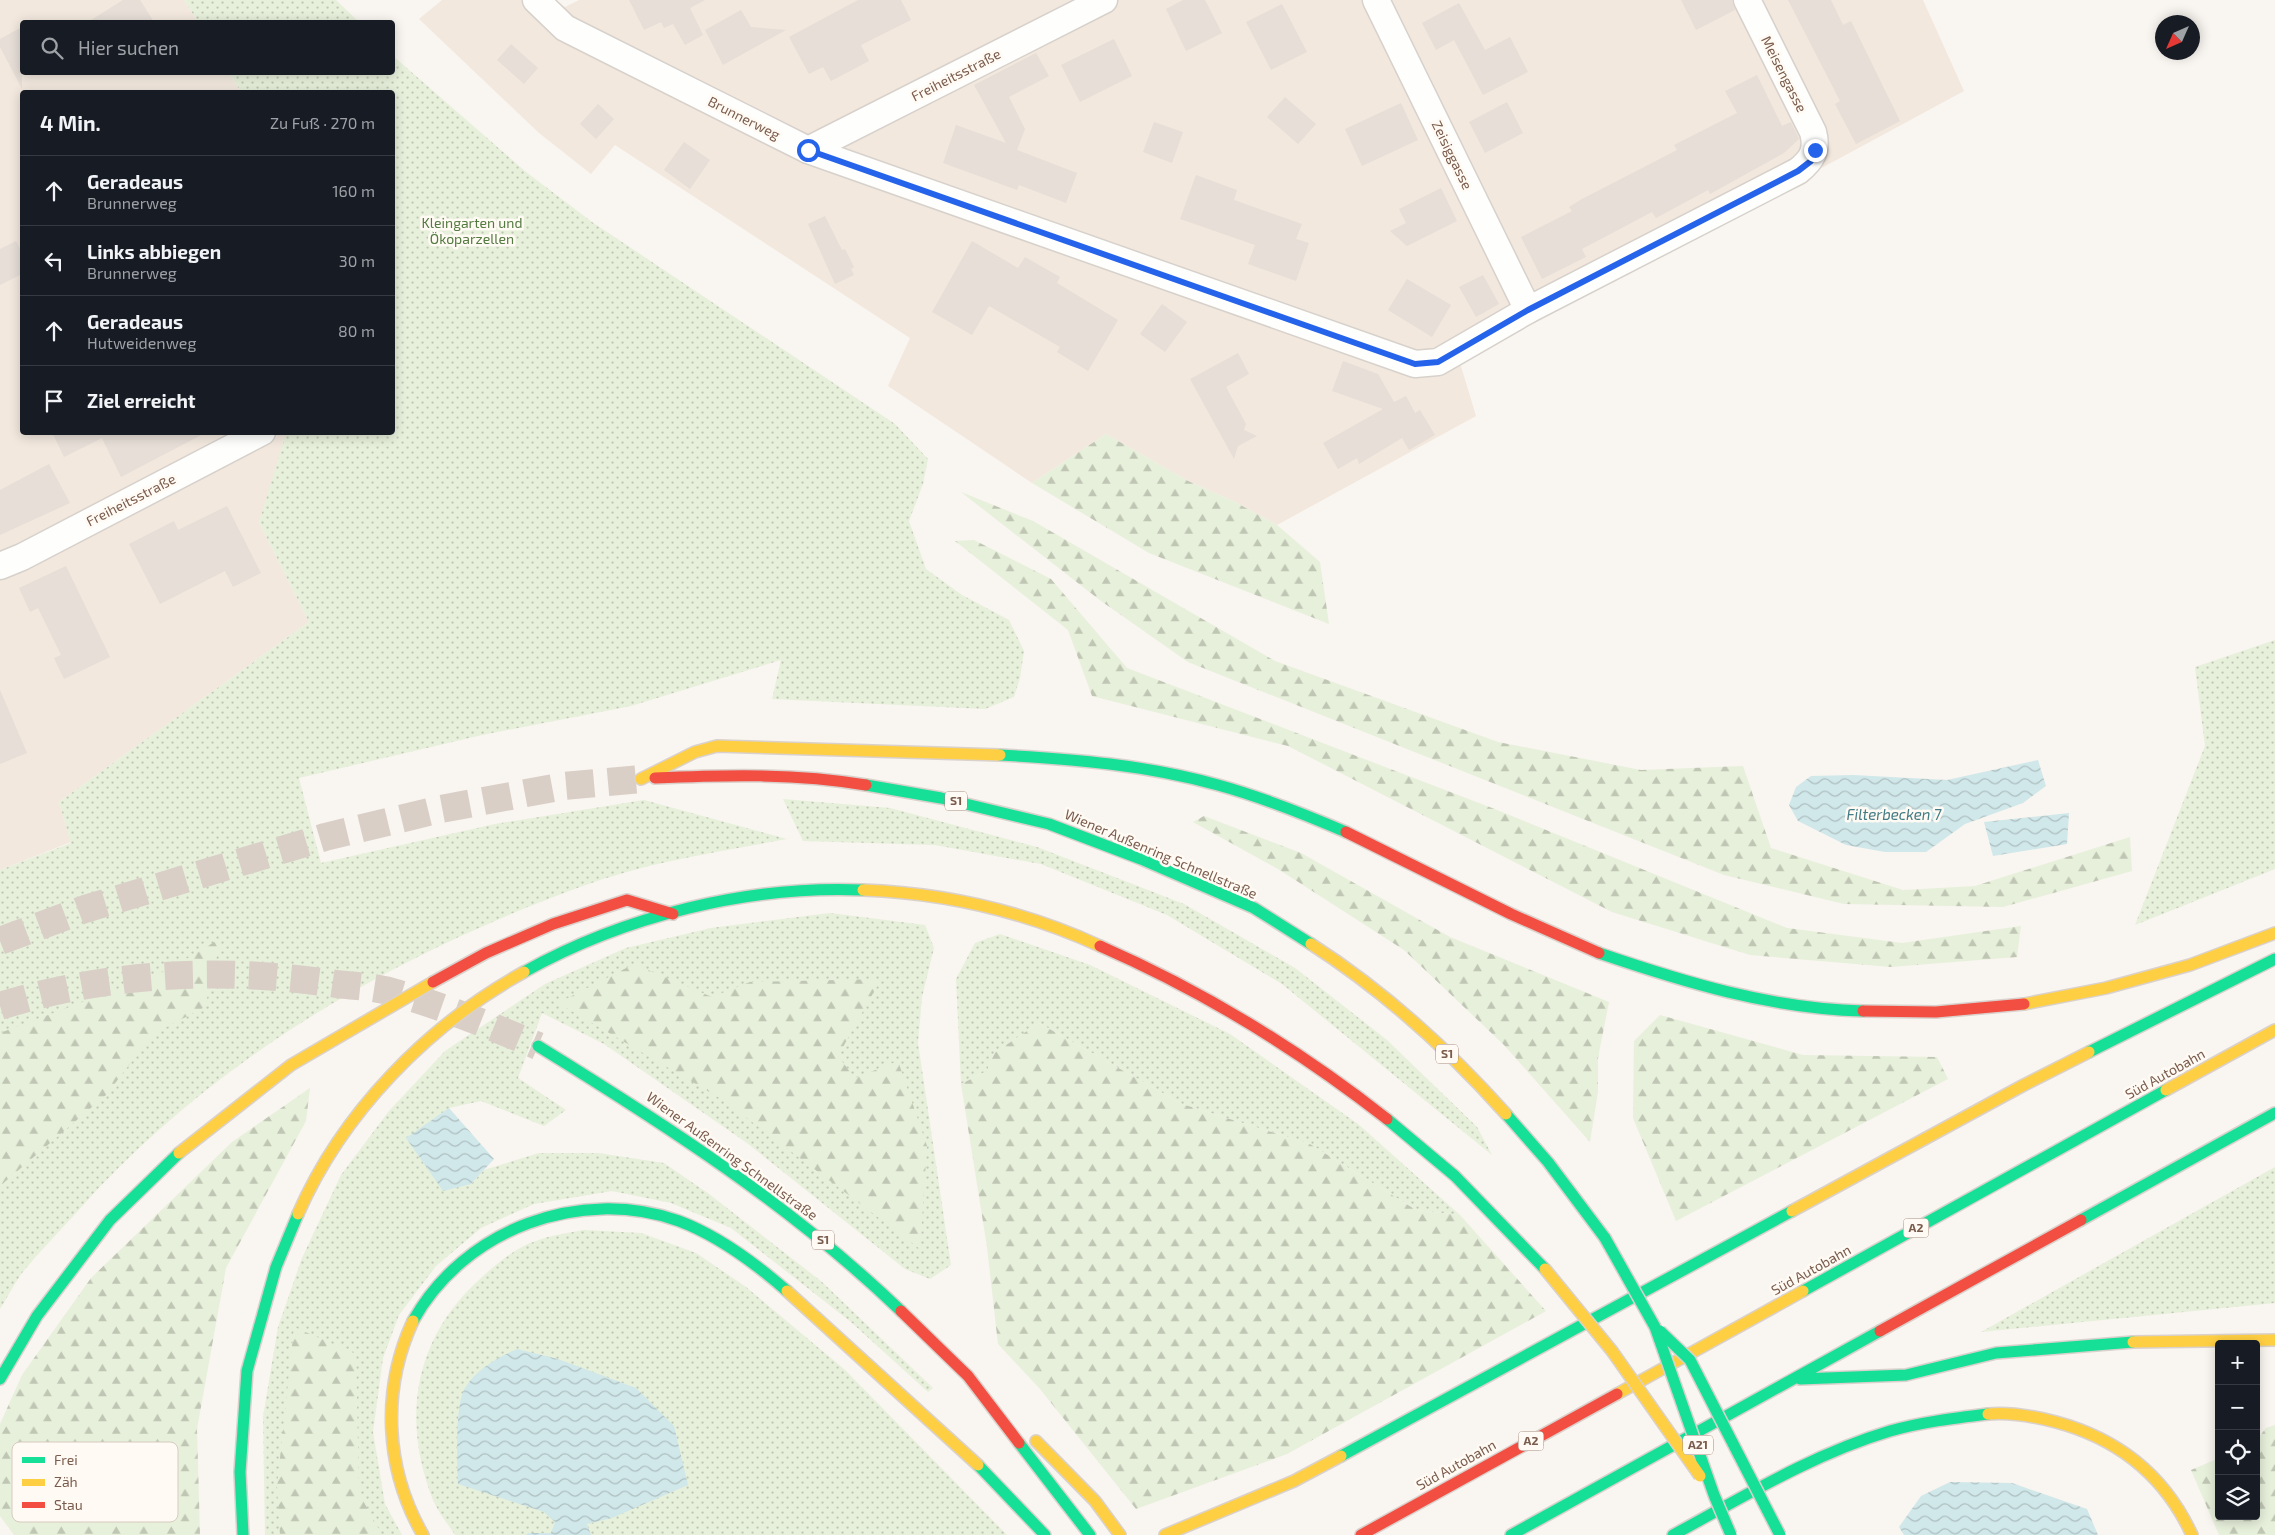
<!DOCTYPE html>
<html lang="de">
<head>
<meta charset="utf-8">
<style>
	:root { --surface:#171b24; --page:#242831; --text:#f1f3f6; --muted:#9ea1a6; --line:#363941 }
	body { margin:0; font-family:"Exo 2",sans-serif; background:var(--page); color:var(--text) }
	.controls { position:absolute; right:15px; bottom:15px; display:grid; overflow:hidden; border-radius:5px; box-shadow:0 2px 12px #0003 }
	.controls button { width:45px; height:45px; display:grid; place-items:center; padding:0; border:0; border-bottom:1px solid var(--line); background:var(--surface); color:var(--text); font:25px sans-serif }
	.compass { position:absolute; left:2155px; top:15px; width:45px; height:45px; border-radius:50%; background:var(--surface); box-shadow:0 2px 12px #0003; rotate:225deg }
	.stop { position:absolute; width:15px; height:15px; margin:-11px; border:4px solid #2563eb; border-radius:50%; background:#fff }
	.stop.end { background:#2563eb; border-color:#fff; box-shadow:0 1px 5px #0008 }
	.list { margin:0; padding:0; list-style:none }
	h2 { display:flex; justify-content:space-between; align-items:center; height:65px; margin:0; padding:0 20px; font-size:21px }
	h2 small { font-size:16px; font-weight:400; color:var(--muted) }
	.list li { display:grid; grid-template-columns:32px 1fr auto; gap:15px; align-items:center; box-sizing:border-box; height:70px; padding:0 20px; border-top:1px solid var(--line) }
	.list b { display:block; font-size:19px; white-space:nowrap }
	.list p { margin:0; font-size:16px; white-space:nowrap; color:var(--muted) }
	.list em { font-size:16px; font-style:normal; color:var(--muted) }
	.icon { flex:none; width:28px; height:28px; fill:none; stroke:currentColor; stroke-width:2; stroke-linecap:round; stroke-linejoin:round }
	.map { position:relative; flex:none; width:2275px; height:1535px; overflow:hidden }
	.search { position:absolute; background:var(--surface); box-shadow:0 2px 12px #0003; left:20px; top:20px; width:375px; height:55px; display:flex; align-items:center; gap:12px; box-sizing:border-box; padding:0 18px; border-radius:5px; color:var(--muted); font-size:19px }
	.panel { position:absolute; background:var(--surface); box-shadow:0 2px 12px #0003; left:20px; top:90px; width:375px; height:345px; border-radius:5px }
	.map>svg:first-child { display:block }
	.residential { fill:#f2e8de }
	.grass { fill:url(#grass-dots) }
	.forest { fill:url(#forest-firs) }
	.water { fill:url(#water-waves) }
	.building { fill:#e6ded7 }
	.lines { fill:none; stroke-linecap:round; stroke-linejoin:round }
	.highway-tunnel { stroke:#d9cfc7; stroke-width:28; stroke-dasharray:28 14; stroke-linecap:butt }
	.street-casing { stroke:#d7d1cb; stroke-width:29 }
	.fast-casing { stroke:#dad1cc; stroke-width:14 }
	.slow-casing { stroke:#dad1cc; stroke-width:14 }
	.jam-casing { stroke:#dad1cc; stroke-width:14 }
	.street { stroke:#fefefd; stroke-width:26 }
	.fast { stroke:#16e098; stroke-width:11 }
	.slow { stroke:#ffcf43; stroke-width:11 }
	.jam { stroke:#f24e42; stroke-width:11 }
	.fast-bridge-casing { stroke:#dad1cc; stroke-width:14; stroke-linecap:butt }
	.slow-bridge-casing { stroke:#dad1cc; stroke-width:14; stroke-linecap:butt }
	.fast-bridge { stroke:#16e098; stroke-width:11 }
	.slow-bridge { stroke:#ffcf43; stroke-width:11 }
	.route { stroke:#2563eb; stroke-width:6 }
	.labels { text-anchor:middle; stroke-width:5; stroke-linejoin:round; paint-order:stroke }
	.shield { fill:#fffaf3; stroke:#a28b7f; stroke-width:1 }
	.shield-label { font-size:12px; font-weight:bold; fill:#7a5c4d }
	.street-label { font-size:14px; fill:#7a5c4d; stroke:#fffaf3 }
	.park-label { font-size:14px; fill:#537a41; stroke:#fffaf3 }
	.water-label { font-size:15px; font-style:italic; fill:#437c86; stroke:#fffaf3 }
	.key { fill:#fffaf3; stroke:#d7cbc1; stroke-width:1 }
	.key-label { font-size:14px; fill:#7a5c4d }
</style>
</head>
<body>
<div class="map">
<svg width="2275" height="1535" viewBox="0 0 2275 1535">
	<defs>
		<pattern id="grass-dots" width="8" height="8" patternUnits="userSpaceOnUse" patternTransform="scale(1.25)"><rect width="8" height="8" fill="#e7f0db"/><path d="M2 2h.1M6 6h.1" fill="none" stroke="#c0c6b4" stroke-width="1.8" stroke-linecap="round"/></pattern>
		<pattern id="forest-firs" width="22" height="20" patternUnits="userSpaceOnUse" patternTransform="scale(1.25)"><rect width="22" height="20" fill="#e7f0db"/><path d="M5 1l3.5 6h-7zM16 11l3.5 6h-7z" fill="#c0c6b4"/></pattern>
		<pattern id="water-waves" width="16" height="10" patternUnits="userSpaceOnUse" patternTransform="scale(1.25)"><rect width="16" height="10" fill="#d0e8ea"/><path d="M0 5q4-4 8 0t8 0" fill="none" stroke="#aebfc0"/></pattern>
	</defs>
	<rect width="100%" height="100%" fill="#f9f5f0"/>
	<!-- residential -->
	<g class="residential">
		<path d="M0,0h184l14,22h-176v50l207,1 12,19h-219v340l266,1 -29,89 50,100 -250,180 12,40 -71,28z"/>
		<path d="M442,0h108l15,7 14,-7h1344l41,91 -504,272 16,53 -199,109 -42,-23 -49,-22 -80,-46 -74,49 -144,-97 22,-48 -295,-193 -24,29 -52,-41 -120,-114z"/>
	</g>
	<!-- grass -->
	<g class="grass">
		<path d="M184,0h152l23,22h-161z"/>
		<path d="M393,56l133,116 66,50 303,202 33,35 -5,25 -14,37 17,48 36,26 47,25 15,31 -4,27 -6,19 -29,12 -213,-10 9,-39 -150,46 -149,29 -183,43 22,85 174,-39 149,-24 143,39c-70,13 -140,23 -207,48 -189,69 -370,174 -504,326 -18,20 -37,39 -54,60 -8,11 -15,25 -22,36v-439l71,-27 -12,-41 250,-180 -50,-100 27,-88 106,-2v-340h-151l-12,-19 163,-1z"/>
		<path d="M2275,640v229l-140,56 70,-179 -10,-79z"/>
		<path d="M783,799l107,9 147,39 147,57 111,64 92,72 90,87 15,28 -210,-171 -115,-69 -126,-51 -106,-19 -132,-4z"/>
		<path d="M830,913l95,12 9,23 -12,49 -4,46 33,222 -21,14 -25,-10 -158,-126 -143,-99 -62,-31 -24,65 48,32 -22,16 -63,-25 -32,7 22,76 13,-14 55,-17h59l66,10 45,31 113,88 111,106 -5,4 -77,-70 -120,-94 -60,-25 -59,-12 -78,13 -53,24 -45,38 -37,49 -16,43 -10,74 12,72 17,31h-137l-2,-118 15,-90 24,-69 39,-83 48,-64 56,-60 100,-67 81,-36 85,-20z"/>
		<path d="M1000,934l90,31 140,69 128,90 102,91 -44,-5 -106,-66 -128,-40 -143,-81 -45,30 -7,18 -26,13 -5,-105 19,-36z"/>
		<path d="M2275,1167v136l-294,29z"/>
		<path d="M584,1230l57,3 55,20 50,34 98,82 163,166h-552c-7,-11 -17,-23 -22,-35 -32,-81 -19,-162 47,-221 15,-14 36,-32 56,-38 15,-6 32,-8 48,-11z"/>
	</g>
	<!-- forest -->
	<g class="forest">
		<path d="M1106,434l80,46 49,22 42,23 43,37 9,62 -180,-71 -117,-70z"/>
		<path d="M961,492l72,29 242,140 223,81 143,28 102,-4 28,82 132,42 72,-4 155,-49 2,34 -129,36 -159,-3 -120,-29 -536,-213 -87,-61z"/>
		<path d="M974,540l77,39 76,89 365,140 295,120 115,15 119,-17 -4,31 -126,10 -141,-12 -138,-43 -324,-166 -196,-50 -24,-66 -113,-89z"/>
		<path d="M1204,816l97,37 149,84 159,65 -11,56v34l-8,50 -86,-97 -100,-95 -126,-81 -85,-47z"/>
		<path d="M221,938l-16,69 -52,27 -47,61 -106,91v-153l168,-63z"/>
		<path d="M634,964l78,33 38,-15 131,-3 -43,77 17,22 43,-17 29,85 -7,103 -197,-149 -165,-97z"/>
		<path d="M1660,1015l143,40 134,2 11,22 -272,142 -43,-103 1,-77z"/>
		<path d="M1039,1023l143,81 128,40 106,66 44,5 86,96 -259,143 -151,55 -96,-120 -42,-45 -11,-97 -26,-163 26,-13 7,-18z"/>
		<path d="M310,1088l-4,33 -80,147 -29,161 3,106h-186l-14,-19v-92l22,-49 69,-97 141,-136z"/>
		<path d="M294,1327l62,27 3,139 23,42h-102l-3,-49z"/>
		<path d="M2275,1425v110h-56l-28,-65 28,-12v58h37v-75l10,-13z"/>
	</g>
	<!-- water -->
	<g class="water">
		<path d="M2038,760l8,26 -23,17 -58,21 -39,28h-41l-39,-7 -48,-24 -9,-16 7,-18 15,-11 42,-1 94,5z"/>
		<path d="M2069,813l-2,31 -74,12 -9,-34z"/>
		<path d="M449,1108l45,51 -23,25 -28,7 -37,-53z"/>
		<path d="M517,1349l41,10 78,29 38,38 14,59 -76,33 -25,6 4,11h-65l2,-2h23l4,-11 -11,-10 -86,-28c-1,-19 -3,-82 7,-96 13,-20 31,-29 52,-39z"/>
		<path d="M1950,1482l62,1 75,26 11,26h-194l-5,-8 22,-31z"/>
	</g>
	<!-- building -->
	<g class="building">
		<path d="M123,0h17l14,22h-66z"/>
		<path d="M629,0h76l-15,8 13,27 -18,10 -12,-21 -9,4 -3,-6 -17,8z"/>
		<path d="M858,0h43l10,20 -50,25 8,16 -38,20 -8,-14 -14,7 -20,-37z"/>
		<path d="M1183,0h22l17,33 -36,18 -20,-42z"/>
		<path d="M1681,0h51l3,10 -39,20z"/>
		<path d="M1788,0h43l12,25 8,-4 49,100 -44,23 -21,-40 5,-3z"/>
		<path d="M1459,3l26,47 25,-13 18,35 -45,23 -29,-55 -18,10 -14,-27z"/>
		<path d="M1282,4l25,48 -36,18 -25,-48z"/>
		<path d="M741,10l10,17 35,3 -63,35 -18,-35z"/>
		<path d="M22,27v62l-22,-42v-8z"/>
		<path d="M1114,39l18,37 -52,26 -19,-37z"/>
		<path d="M511,44l27,24 -14,16 -27,-24z"/>
		<path d="M1036,53l13,23 -40,21 16,32 -8,21 60,23 -11,30 -47,-18 -2,5 -74,-27 13,-38 50,18 -32,-58z"/>
		<path d="M1757,75l25,51 9,-4 8,17 -15,14 -74,41 -2,-4 -52,28 -4,-6 -70,37 4,8 -44,22 -21,-42 51,-26 -3,-4 13,-8 95,-49 -3,-5 63,-32 -12,-22z"/>
		<path d="M1285,97l31,27 -18,20 -31,-27z"/>
		<path d="M1507,102l16,31 -38,20 -16,-31z"/>
		<path d="M1401,103l17,37 -56,26 -17,-37z"/>
		<path d="M598,104l16,15 -18,20 -16,-15z"/>
		<path d="M1154,122l29,10 -11,31 -29,-11z"/>
		<path d="M684,142l26,18 -20,29 -26,-19z"/>
		<path d="M1196,175l41,15 -3,10 68,24 -6,15 13,4 -13,38 -48,-17 7,-19 -75,-26z"/>
		<path d="M1441,188l16,33 -50,25 -17,-15 16,-8 -7,-14z"/>
		<path d="M825,216l17,34 3,-1 9,18 -3,2 3,6 -19,9 -27,-60z"/>
		<path d="M16,241l6,12v21l-22,11v-36z"/>
		<path d="M972,241l46,27 7,-11 35,20 -3,6 61,37 -30,51 -31,-19 3,-5 -71,-41 -17,29 -40,-23z"/>
		<path d="M1483,275l16,29 -23,13 -17,-30z"/>
		<path d="M1407,279l44,26 -19,32 -44,-27z"/>
		<path d="M1162,304l25,18 -22,30 -25,-18z"/>
		<path d="M1238,353l11,21 -23,13 20,37 -2,6 13,6 -19,10 -4,13 -44,-80z"/>
		<path d="M1343,361l35,13 16,28 12,-6 9,17 5,-3 15,25 -26,15 -7,-12 -43,26 -2,-6 -19,11 -15,-26 60,-34 -51,-18z"/>
		<path d="M52,432h155l-86,45 -19,-39 -38,19z"/>
		<path d="M49,464l21,39 -70,32v-45z"/>
		<path d="M227,506l34,67 -28,14 -8,-16 -65,33 -31,-60 45,-23 4,9z"/>
		<path d="M66,566l44,91 -46,22 -10,-21 7,-3 -23,-47 -8,4 -11,-24z"/>
		<path d="M0,690l27,63 -27,11z"/>
	</g>
	<g class="lines">
		<!-- highway-tunnel -->
		<g class="highway-tunnel">
			<path d="M0,941l85,-32 240,-72 116,-28 123,-23 77,-7"/>
			<path d="M0,1006c108,-34 225,-39 336,-22 20,2 41,3 60,9 49,14 95,33 142,53"/>
		</g>
		<defs>
			<g id="street">
				<path d="M536,0l29,28 243,122 607,214 23,-2 90,-52 270,-139c14,-11 20,-21 15,-39l-66,-132"/>
				<path d="M1376,0l152,310"/>
				<path d="M808,150l296,-150"/>
				<path d="M0,566l22,-9 240,-125"/>
			</g>
			<g id="fast">
				<path d="M1000,755c73,4 147,10 218,30 44,12 86,29 128,47"/>
				<path d="M866,785l75,13 108,26 92,35 113,49 57,36"/>
				<path d="M1599,953c85,29 173,56 264,58"/>
				<path d="M524,972c100,-56 225,-87 339,-82"/>
				<path d="M538,1046c128,79 254,160 363,265"/>
				<path d="M2089,1052l186,-93"/>
				<path d="M1506,1114l42,48 57,76"/>
				<path d="M1387,1119l68,57 90,93"/>
				<path d="M2081,1220l194,-107"/>
				<path d="M1803,1291l363,-201"/>
				<path d="M413,1321c51,-92 167,-135 266,-100 40,15 76,42 108,70"/>
				<path d="M0,1379l37,-63 73,-96 69,-67"/>
				<path d="M1800,1379l106,-4 90,-22 137,-11"/>
				<path d="M1019,1443l71,92"/>
				<path d="M1341,1456l451,-245"/>
				<path d="M978,1465l67,70"/>
				<path d="M243,1535l-3,-63 7,-101 29,-104 22,-53"/>
				<path d="M1511,1535l369,-204"/>
				<path d="M1673,1535c70,-38 140,-81 217,-104 32,-9 65,-13 98,-17"/>
			</g>
			<g id="slow">
				<path d="M641,779l54,-27 22,-6 283,9"/>
				<path d="M863,890c82,3 163,22 237,56"/>
				<path d="M1311,944c73,47 137,105 195,170"/>
				<path d="M2024,1004l82,-16 84,-23 85,-32"/>
				<path d="M2166,1090l109,-60"/>
				<path d="M179,1153l112,-88 142,-83"/>
				<path d="M1792,1211l230,-125 67,-34"/>
				<path d="M298,1214c44,-101 130,-189 226,-242"/>
				<path d="M787,1291l191,174"/>
				<path d="M413,1321c-32,69 -28,148 10,214"/>
				<path d="M2133,1342l142,-2"/>
				<path d="M1617,1394l186,-103"/>
				<path d="M1988,1414c23,-2 45,2 68,8 63,17 109,54 136,113"/>
				<path d="M1036,1441l59,60 25,34"/>
				<path d="M1165,1535l129,-54 47,-25"/>
			</g>
			<g id="jam">
				<path d="M655,778c70,-3 141,-5 211,7"/>
				<path d="M1346,832l165,82 88,39"/>
				<path d="M1100,946c103,45 199,104 287,173"/>
				<path d="M433,982l53,-29 67,-29 74,-24 46,14"/>
				<path d="M1863,1011l73,1 88,-8"/>
				<path d="M901,1311l67,65 51,67"/>
				<path d="M1880,1331l201,-111"/>
				<path d="M1361,1535l256,-141"/>
			</g>
		</defs>
		<!-- street casing -->
		<use href="#street" class="street-casing"/>
		<!-- fast casing -->
		<use href="#fast" class="fast-casing"/>
		<!-- slow casing -->
		<use href="#slow" class="slow-casing"/>
		<!-- jam casing -->
		<use href="#jam" class="jam-casing"/>
		<!-- street -->
		<use href="#street" class="street"/>
		<!-- fast -->
		<use href="#fast" class="fast"/>
		<!-- slow -->
		<use href="#slow" class="slow"/>
		<!-- jam -->
		<use href="#jam" class="jam"/>
		<defs>
			<g id="fast-bridge">
				<path d="M1605,1238l50,89 59,168 17,40"/>
				<path d="M1660,1331l30,29 90,175"/>
			</g>
			<path id="slow-bridge" d="M1545,1269l67,82 88,125"/>
		</defs>
		<!-- fast-bridge casing -->
		<use href="#fast-bridge" class="fast-bridge-casing"/>
		<!-- slow-bridge casing -->
		<use href="#slow-bridge" class="slow-bridge-casing"/>
		<!-- fast-bridge -->
		<use href="#fast-bridge" class="fast-bridge"/>
		<!-- slow-bridge -->
		<use href="#slow-bridge" class="slow-bridge"/>
	</g>
	<g class="lines">
		<!-- route -->
		<path class="route" d="M808,150l607,214 23,-2 90,-52 270,-139 13,-10 4,-11"/>
	</g>
	<g class="labels">
		<!-- shield labels -->
		<g class="shield">
			<rect x="945" y="791.5" width="22" height="19" rx="4"/>
			<rect x="1436" y="1044.5" width="22" height="19" rx="4"/>
			<rect x="1903.5" y="1218.5" width="25" height="19" rx="4"/>
			<rect x="812" y="1230.5" width="22" height="19" rx="4"/>
			<rect x="1518.5" y="1431.5" width="25" height="19" rx="4"/>
			<rect x="1683" y="1435.5" width="30" height="19" rx="4"/>
		</g>
		<g class="shield-label">
			<text x="956" y="805">S1</text>
			<text x="1447" y="1058">S1</text>
			<text x="1916" y="1232">A2</text>
			<text x="823" y="1244">S1</text>
			<text x="1531" y="1445">A2</text>
			<text x="1698" y="1449">A21</text>
		</g>
		<!-- street labels -->
		<g class="street-label">
			<text transform="translate(1784 74) rotate(63)" y="5">Meisengasse</text>
			<text transform="translate(956 75) rotate(-27)" y="5">Freiheitsstraße</text>
			<text transform="translate(744 118) rotate(27)" y="5">Brunnerweg</text>
			<text transform="translate(1452 155) rotate(64)" y="5">Zeisiggasse</text>
			<text transform="translate(131 500) rotate(-27)" y="5">Freiheitsstraße</text>
			<text transform="translate(1161 854) rotate(23)" y="5">Wiener Außenring Schnellstraße</text>
			<text transform="translate(2165 1074) rotate(-29)" y="5">Süd Autobahn</text>
			<text transform="translate(732 1156) rotate(36)" y="5">Wiener Außenring Schnellstraße</text>
			<text transform="translate(1811 1270) rotate(-29)" y="5">Süd Autobahn</text>
			<text transform="translate(1456 1465) rotate(-29)" y="5">Süd Autobahn</text>
		</g>
		<!-- park labels -->
		<g class="park-label">
			<text x="472" y="228">Kleingarten und<tspan x="472" dy="16">Ökoparzellen</tspan></text>
		</g>
		<!-- water labels -->
		<g class="water-label">
			<text x="1894" y="820">Filterbecken 7</text>
		</g>
	</g>
	<!-- legend -->
	<rect x="12" y="1442" width="166" height="80" rx="8" class="key"/>
	<rect x="22" y="1457" width="23" height="6" fill="#16e098"/>
	<rect x="22" y="1479" width="23" height="7" fill="#ffcf43"/>
	<rect x="22" y="1502" width="23" height="6" fill="#f24e42"/>
	<g class="key-label">
		<text x="54" y="1465">Frei</text>
		<text x="54" y="1487">Zäh</text>
		<text x="54" y="1510">Stau</text>
	</g>
</svg>
<div class="controls">
<button>+</button>
<button>−</button>
<button><svg class="icon" aria-label="locate" viewBox="0 0 24 24"><circle cx="12" cy="12" r="6"/><path d="M12 2v4M12 18v4M2 12h4M18 12h4"/></svg></button>
<button><svg class="icon" aria-label="layers" viewBox="0 0 24 24"><path d="M12 4l9 5-9 5-9-5zM3 14l9 5 9-5"/></svg></button>
</div>
<svg class="compass" viewBox="-18 -18 36 36"><path d="M0-13l5 13h-10z" fill="#e53935"/><path d="M0 13l5-13h-10z" fill="#9ea1a6"/></svg>
<div class="stop" style="left:808px;top:150px"></div>
<div class="stop end" style="left:1815px;top:150px"></div>
<div class="search"><svg class="icon" aria-label="search" viewBox="0 0 24 24"><circle cx="10" cy="10" r="6"/><path d="M15 15l6 6"/></svg>Hier suchen</div>
<section class="panel">
<h2>4 Min.<small>Zu Fuß · 270 m</small></h2>
<ul class="list">
<li><svg class="icon" aria-label="ahead" viewBox="0 0 24 24"><path d="M12 20V5M6 11l6-6 6 6"/></svg><div><b>Geradeaus</b><p>Brunnerweg</p></div><em>160 m</em></li>
<li><svg class="icon" aria-label="left" viewBox="0 0 24 24"><path d="M17 20v-9H6M10 6l-5 5 5 5"/></svg><div><b>Links abbiegen</b><p>Brunnerweg</p></div><em>30 m</em></li>
<li><svg class="icon" aria-label="ahead" viewBox="0 0 24 24"><path d="M12 20V5M6 11l6-6 6 6"/></svg><div><b>Geradeaus</b><p>Hutweidenweg</p></div><em>80 m</em></li>
<li><svg class="icon" aria-label="arrive" viewBox="0 0 24 24"><path d="M6 21V4h12l-3 4 3 4H6"/></svg><div><b>Ziel erreicht</b></div></li>
</ul>
</section>
</div>
</body>
</html>
